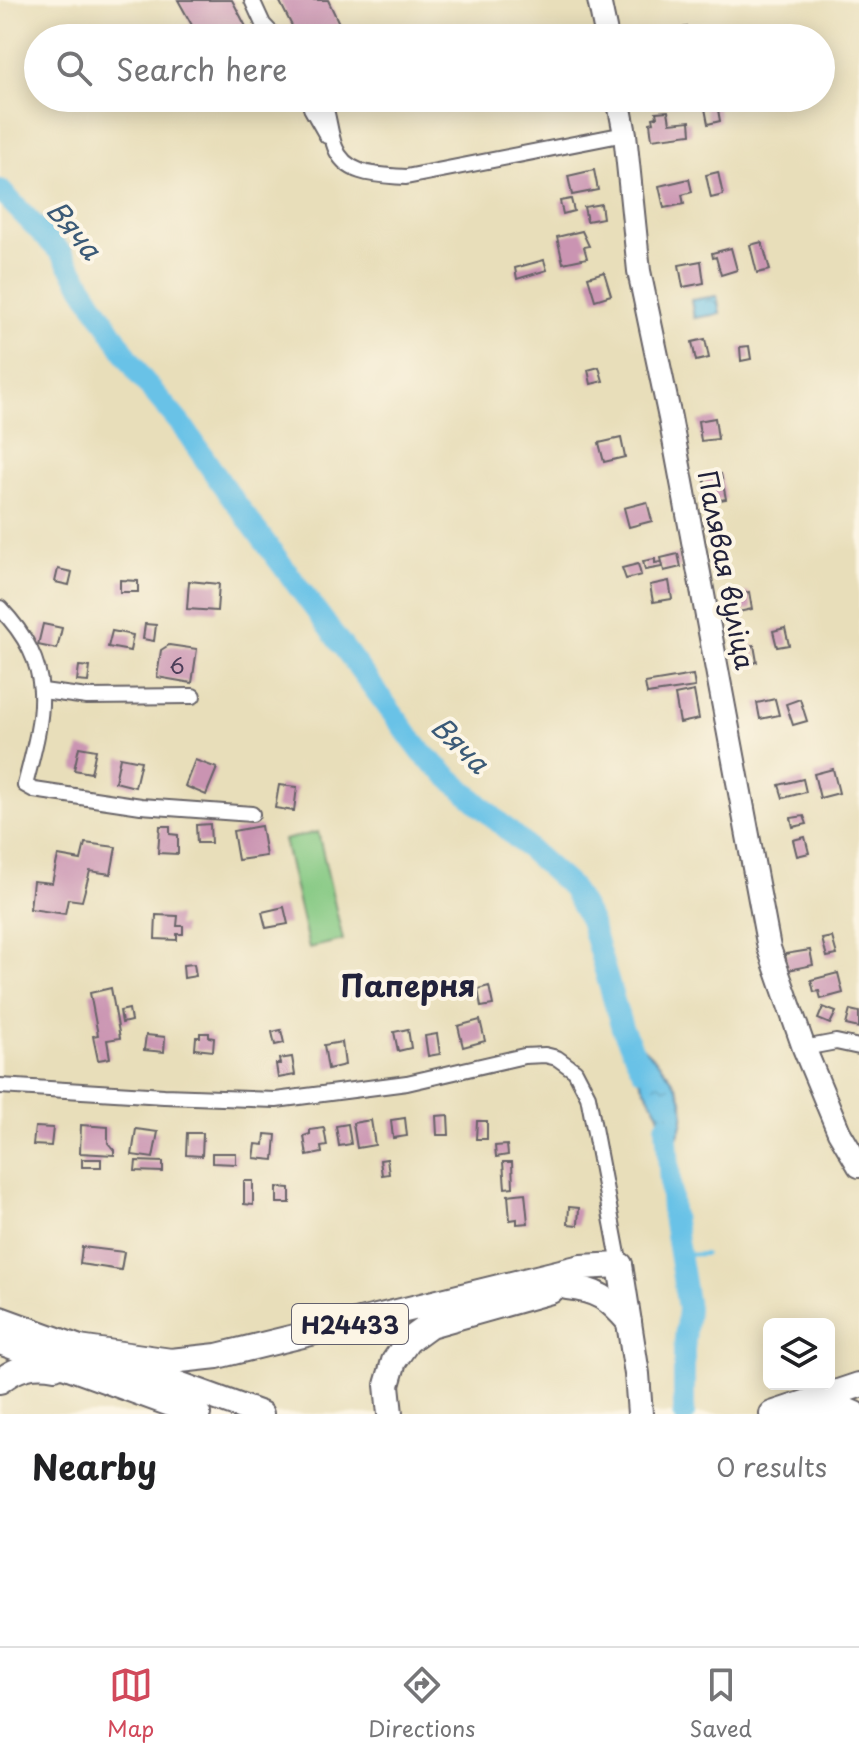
<!DOCTYPE html>
<meta charset="utf-8">
<style>
:root{--surface:#fff;--page:#f2f2f2;--text:#202124;--muted:#757577;--line:#e0e0e0;--accent:#d1495b}
body{margin:0;font-family:"Playpen Sans",sans-serif;background:var(--page);color:var(--text)}
.controls{position:absolute;right:24px;bottom:24px;display:grid;overflow:hidden;border-radius:12px;box-shadow:0 4px 20px #0003}
.controls button{width:72px;height:72px;display:grid;place-items:center;padding:0;border:0;border-bottom:2px solid var(--line);background:var(--surface);color:var(--text);font:40px sans-serif}
.list{margin:0;padding:0;list-style:none}
h2{display:flex;justify-content:space-between;align-items:center;height:104px;margin:0;padding:0 32px;font-size:34px}
h2 small{font-size:26px;font-weight:400;color:var(--muted)}
.icon{flex:none;width:44px;height:44px;fill:none;stroke:currentColor;stroke-width:2;stroke-linecap:round;stroke-linejoin:round}
.map{position:relative;flex:none;width:859px;height:1414px;overflow:hidden}
.search{position:absolute;background:var(--surface);box-shadow:0 4px 20px #0003;left:24px;right:24px;top:24px;height:88px;display:flex;align-items:center;gap:20px;box-sizing:border-box;padding:0 28px;border-radius:44px;color:var(--muted);font-size:30px}
.sheet{height:232px;background:var(--surface)}
nav{display:flex;justify-content:space-around;align-items:center;box-sizing:border-box;height:112px;border-top:2px solid var(--line);background:var(--surface);font-size:22px;color:var(--muted)}
nav a{display:grid;justify-items:center;gap:4px}
nav .on{color:var(--accent)}
.map>svg:first-child{display:block}
.park{fill:#85c983;stroke:#54765f;stroke-width:2}
.water{fill:url(#water-ripples);stroke:#467291;stroke-width:2}
.lines{fill:none;stroke-linecap:round;stroke-linejoin:round}
.stream{stroke:#69c2e7;stroke-width:4}
.river{stroke:#69c2e7;stroke-width:22}
.building{fill:#ca94b2}
.minor-casing{stroke:#676467;stroke-width:18}
.secondary-casing{stroke:#676467;stroke-width:26}
.trunk-casing{stroke:#676467;stroke-width:28}
.minor{stroke:#fff;stroke-width:14}
.secondary{stroke:#fff;stroke-width:22}
.trunk{stroke:#fff;stroke-width:24}
.labels{text-anchor:middle;dominant-baseline:central;stroke-width:8;stroke-linejoin:round;paint-order:stroke}
.number-label{font-size:22px;fill:#4c3e59}
.shield{fill:#fcf5e5;stroke:#63616e;stroke-width:2}
.shield-label{font-size:24px;font-weight:bold;fill:#22223b}
.street-label{font-size:26px;fill:#22223b;stroke:#fcf5e5}
.water-label{font-size:28px;font-style:italic;fill:#3b5a77;stroke:#fcf5e5}
.quarter-label{font-size:30px;font-weight:bold;fill:#22223b;stroke:#fcf5e5}
</style>
<div class="map">
<svg width="859" height="1414" viewBox="0 0 859 1414">
<defs>
<pattern id="water-ripples" width="26" height="14" patternUnits="userSpaceOnUse" patternTransform="scale(2)"><rect width="26" height="14" fill="#69c2e7"/><path d="M2 4q2-2 4 0t4 0M15 11q2-2 4 0t4 0" fill="none" stroke="#5ba6c7"/></pattern>
</defs>
<rect width="100%" height="100%" fill="#fcf5e5"/>
<filter id="ink" filterUnits="userSpaceOnUse"><feTurbulence type="fractalNoise" baseFrequency=".0125" numOctaves="2"/><feDisplacementMap in="SourceGraphic" scale="16" xChannelSelector="R" yChannelSelector="G"/><feConvolveMatrix kernelMatrix="1 2 1 2 8 2 1 2 1" color-interpolation-filters="sRGB"/></filter>
<filter id="wash" filterUnits="userSpaceOnUse"><feTurbulence type="fractalNoise" baseFrequency=".006" numOctaves="4" result="noise"/><feDisplacementMap in="SourceGraphic" scale="32" xChannelSelector="R" yChannelSelector="G"/><feGaussianBlur stdDeviation="1.8" result="paint"/><feColorMatrix in="noise" values="0 0 0 0 0 0 0 0 0 0 0 0 0 0 0 0 0 1.4 0 .05"/><feComposite in="paint" operator="in"/></filter>
<g filter="url(#wash)">
<rect width="100%" height="100%" fill="#e8deba"/>
<path class="park" d="M318,832L343,940L309,948L284,840Z"/>
<g class="water">
<path d="M717,296L720,314L694,318L691,300Z"/>
<path d="M622,1028C658,1063 711,1099 667,1153L659,1114L634,1069Z"/>
</g>
<g class="lines">
<path class="stream" d="M680,1255L705,1254"/>
<g class="river">
<path d="M0,190L62,254L140,376L184,428L221,483L422,753L571,887L590,920L622,1028L642,1069"/>
<path d="M666,1126L672,1210L688,1308L684,1350V1414"/>
</g>
</g>
<g id="blocks">
<g class="building">
<path d="M178,0H232L252,38H199Z"/>
<path d="M279,0H328L346,38H298Z"/>
<path d="M687,27L689,34L675,37L673,30Z"/>
<path d="M747,27L749,38H699V37Z"/>
<path d="M703,98H716L720,121L708,124Z"/>
<path d="M668,111L670,123L690,121L691,134L652,139L650,123L654,122L653,118L657,117L656,112Z"/>
<path d="M594,170L598,190L572,195L568,176Z"/>
<path d="M718,172L723,195L711,198L706,175Z"/>
<path d="M689,179L692,192L682,195L684,204L664,208L659,186Z"/>
<path d="M571,199L574,211L563,214L560,201Z"/>
<path d="M601,204L603,218L587,221L584,207Z"/>
<path d="M582,231L589,246L584,247L587,258L563,263L557,237Z"/>
<path d="M762,242L770,270L757,273L750,245Z"/>
<path d="M731,248L737,270L721,275L716,257L713,258L712,253Z"/>
<path d="M544,260L547,270L517,279L515,268Z"/>
<path d="M701,261L704,283L683,287L679,265Z"/>
<path d="M604,272L611,295L595,300L588,277Z"/>
<path d="M705,339L709,358L696,361L692,342Z"/>
<path d="M749,346L751,359L741,361L740,347Z"/>
<path d="M599,367L603,381L591,384L588,370Z"/>
<path d="M715,418L718,439L701,441L698,421Z"/>
<path d="M621,438L625,457L604,462L599,443Z"/>
<path d="M721,474L726,499L709,502L704,477Z"/>
<path d="M647,502L652,521L629,527L624,508Z"/>
<path d="M678,554L681,567L664,571L661,558Z"/>
<path d="M655,559V563L661,562L662,567L645,570L643,561Z"/>
<path d="M638,564L641,575L626,579L622,568Z"/>
<path d="M58,569L72,572L69,585L55,582Z"/>
<path d="M120,580L138,581V592H120Z"/>
<path d="M189,581L219,584L217,611L187,609Z"/>
<path d="M669,581L672,599L653,602L650,585Z"/>
<path d="M749,592L752,609L734,613L730,596Z"/>
<path d="M43,624L62,628L57,649L38,645Z"/>
<path d="M145,624L156,625L154,641L143,639Z"/>
<path d="M785,628L789,645L777,647L773,631Z"/>
<path d="M112,631L133,635L130,651L108,647Z"/>
<path d="M169,645L197,649L192,683L157,677L161,650Z"/>
<path d="M754,645L757,662L739,666L735,648Z"/>
<path d="M79,666L90,667L88,682L77,681Z"/>
<path d="M693,675L695,687L647,694L645,683Z"/>
<path d="M694,691L699,719L680,723L675,695Z"/>
<path d="M775,699L779,715L760,719L757,703Z"/>
<path d="M800,699L807,721L793,725L786,704Z"/>
<path d="M79,747L96,750L91,773L74,770Z"/>
<path d="M120,757L141,761L135,787L115,782Z"/>
<path d="M195,760L217,768L206,795L185,786Z"/>
<path d="M833,769L839,793L820,798L814,774Z"/>
<path d="M803,779L806,792L783,798L779,785Z"/>
<path d="M279,785L297,787L294,811L275,808Z"/>
<path d="M804,816L807,824L793,827L791,818Z"/>
<path d="M210,824L211,843H197L196,825Z"/>
<path d="M160,826H170V834L178,835V854L158,853Z"/>
<path d="M261,826L266,856L238,860L233,831Z"/>
<path d="M805,837L809,853L797,856L793,840Z"/>
<path d="M85,843L116,847L111,874L90,871L82,901L68,899L65,914L30,909L33,881L52,883L58,856L81,860Z"/>
<path d="M284,907L288,924L266,928L262,912Z"/>
<path d="M156,915L178,916L177,926H183V934H177V940L155,939Z"/>
<path d="M832,937L837,955L827,957L822,939Z"/>
<path d="M810,950L813,965L788,970L785,954Z"/>
<path d="M194,964L196,976L184,978L183,965Z"/>
<path d="M838,973L843,993L821,999L819,991L814,992L811,980Z"/>
<path d="M489,986L493,1005L481,1007L478,989Z"/>
<path d="M111,988L120,1038L107,1040L110,1058L98,1060L93,1036L98,1035L90,993Z"/>
<path d="M823,1007L836,1012L830,1024L818,1019Z"/>
<path d="M129,1009L131,1021L122,1023L120,1011Z"/>
<path d="M850,1010L859,1012V1028L846,1025Z"/>
<path d="M480,1020L485,1041L463,1047L458,1026Z"/>
<path d="M408,1029L411,1048L398,1051L394,1032Z"/>
<path d="M281,1030L284,1043L275,1045L272,1032Z"/>
<path d="M200,1033H209V1037L214,1038L213,1051L195,1049L196,1037H200Z"/>
<path d="M437,1034L440,1054L428,1056L425,1036Z"/>
<path d="M146,1035L165,1037L164,1052L144,1050Z"/>
<path d="M342,1042L345,1065L328,1069L324,1045Z"/>
<path d="M292,1057L295,1075L278,1078L276,1064H280L279,1059Z"/>
<path d="M448,1115L449,1135H437L436,1116Z"/>
<path d="M405,1118L407,1136L393,1138L391,1120Z"/>
<path d="M371,1120L375,1145L357,1148L353,1123Z"/>
<path d="M477,1121H487V1139H476Z"/>
<path d="M348,1124L351,1144L339,1146L336,1126Z"/>
<path d="M81,1125L108,1127V1143L114,1150V1155L80,1153Z"/>
<path d="M35,1127L53,1128L51,1146L33,1145Z"/>
<path d="M324,1128L327,1146L321,1147L322,1153L307,1156L304,1136L310,1134V1130Z"/>
<path d="M136,1129L158,1132L153,1158L132,1155Z"/>
<path d="M187,1133H203L202,1156L186,1155Z"/>
<path d="M265,1134L276,1135L274,1160L254,1158L256,1144L264,1145Z"/>
<path d="M507,1145L508,1155L496,1157L495,1146Z"/>
<path d="M212,1153H236V1164L212,1163Z"/>
<rect x="82" y="1159" width="19" height="8"/>
<path d="M387,1159L389,1174L382,1175L380,1160Z"/>
<path d="M136,1161L163,1162V1172L135,1171Z"/>
<path d="M503,1162H512L513,1187L505,1188Z"/>
<path d="M244,1181H253V1205L244,1204Z"/>
<path d="M277,1187L290,1188V1203H277Z"/>
<path d="M525,1193L528,1223L517,1224V1219L510,1220L508,1195Z"/>
<path d="M569,1207L579,1208L578,1225L568,1224Z"/>
<path d="M82,1247L124,1252L121,1270L80,1264Z"/>
</g>
</g>
</g>
<g filter="url(#ink)">
<use href="#blocks" fill-opacity="0" stroke="#676467" stroke-width="2"/>
<g class="lines">
<g class="minor-casing">
<g id="minor">
<path d="M252,0L263,24L276,38"/>
<path d="M322,98C329,113 329,131 335,147C346,177 380,175 406,177L625,134"/>
<path d="M311,108L327,136"/>
<path d="M0,608C57,668 44,712 25,785L34,790L141,806L252,814"/>
<path d="M43,691L87,697L193,696"/>
<path d="M804,1048L836,1042L859,1047"/>
<path d="M0,1086L164,1096L276,1100L407,1083L524,1056L545,1055L557,1058L575,1071L588,1096L620,1265"/>
</g>
</g>
<g class="secondary-casing">
<g id="secondary">
<path d="M599,0L607,38"/>
<path d="M618,98L625,134L639,271L670,418L769,948L804,1048L839,1132L859,1166"/>
</g>
</g>
<g class="trunk-casing">
<g id="trunk">
<path d="M620,1265L637,1374L640,1414"/>
<path d="M567,1287C598,1290 609,1299 629,1322"/>
<path d="M0,1319L261,1414"/>
<path d="M0,1342L198,1414"/>
<path d="M79,1348L171,1361L217,1356L581,1267L620,1265"/>
<path d="M0,1381C17,1367 34,1363 55,1367"/>
<path d="M810,1404H832L855,1414"/>
<path d="M390,1414L387,1385L394,1361L408,1341L430,1325L551,1291"/>
<path d="M772,1414L859,1385"/>
</g>
</g>
<use href="#minor" class="minor"/>
<use href="#secondary" class="secondary"/>
<use href="#trunk" class="trunk"/>
</g>
</g>
<g class="labels">
<g class="number-label">
<text x="177" y="664">6</text>
</g>
<rect class="shield" x="292" y="1304" width="116" height="40" rx="6"/>
<g class="shield-label">
<text x="350" y="1324">Н24433</text>
</g>
<g class="street-label">
<text transform="translate(727 570) rotate(79)">Палявая вуліца</text>
</g>
<g class="water-label">
<text transform="translate(75 229) rotate(50)">Вяча</text>
<text transform="translate(461 744) rotate(44)">Вяча</text>
</g>
<g class="quarter-label">
<text x="408" y="984">Паперня</text>
</g>
</g>
</svg>
<div class="controls">
<button><svg class="icon" aria-label="layers" viewBox="0 0 24 24"><path d="M12 4l9 5-9 5-9-5zM3 14l9 5 9-5"/></svg></button>
</div>
<div class="search"><svg class="icon" aria-label="search" viewBox="0 0 24 24"><circle cx="10" cy="10" r="6"/><path d="M15 15l6 6"/></svg>Search here</div>
</div>
<section class="sheet">
<h2>Nearby<small>0 results</small></h2>
<ul class="list">
</ul>
</section>
<nav>
<a class="on"><svg class="icon" aria-label="map" viewBox="0 0 24 24"><path d="M3 6l6-2 6 2 6-2v14l-6 2-6-2-6 2zM9 4v14M15 6v14"/></svg>Map</a>
<a><svg class="icon" aria-label="directions" viewBox="0 0 24 24"><path d="M12 3l9 9-9 9-9-9zM9 14v-3h6M13 9l2 2-2 2"/></svg>Directions</a>
<a><svg class="icon" aria-label="saved" viewBox="0 0 24 24"><path d="M7 4h10v16l-5-4-5 4z"/></svg>Saved</a>
</nav>
